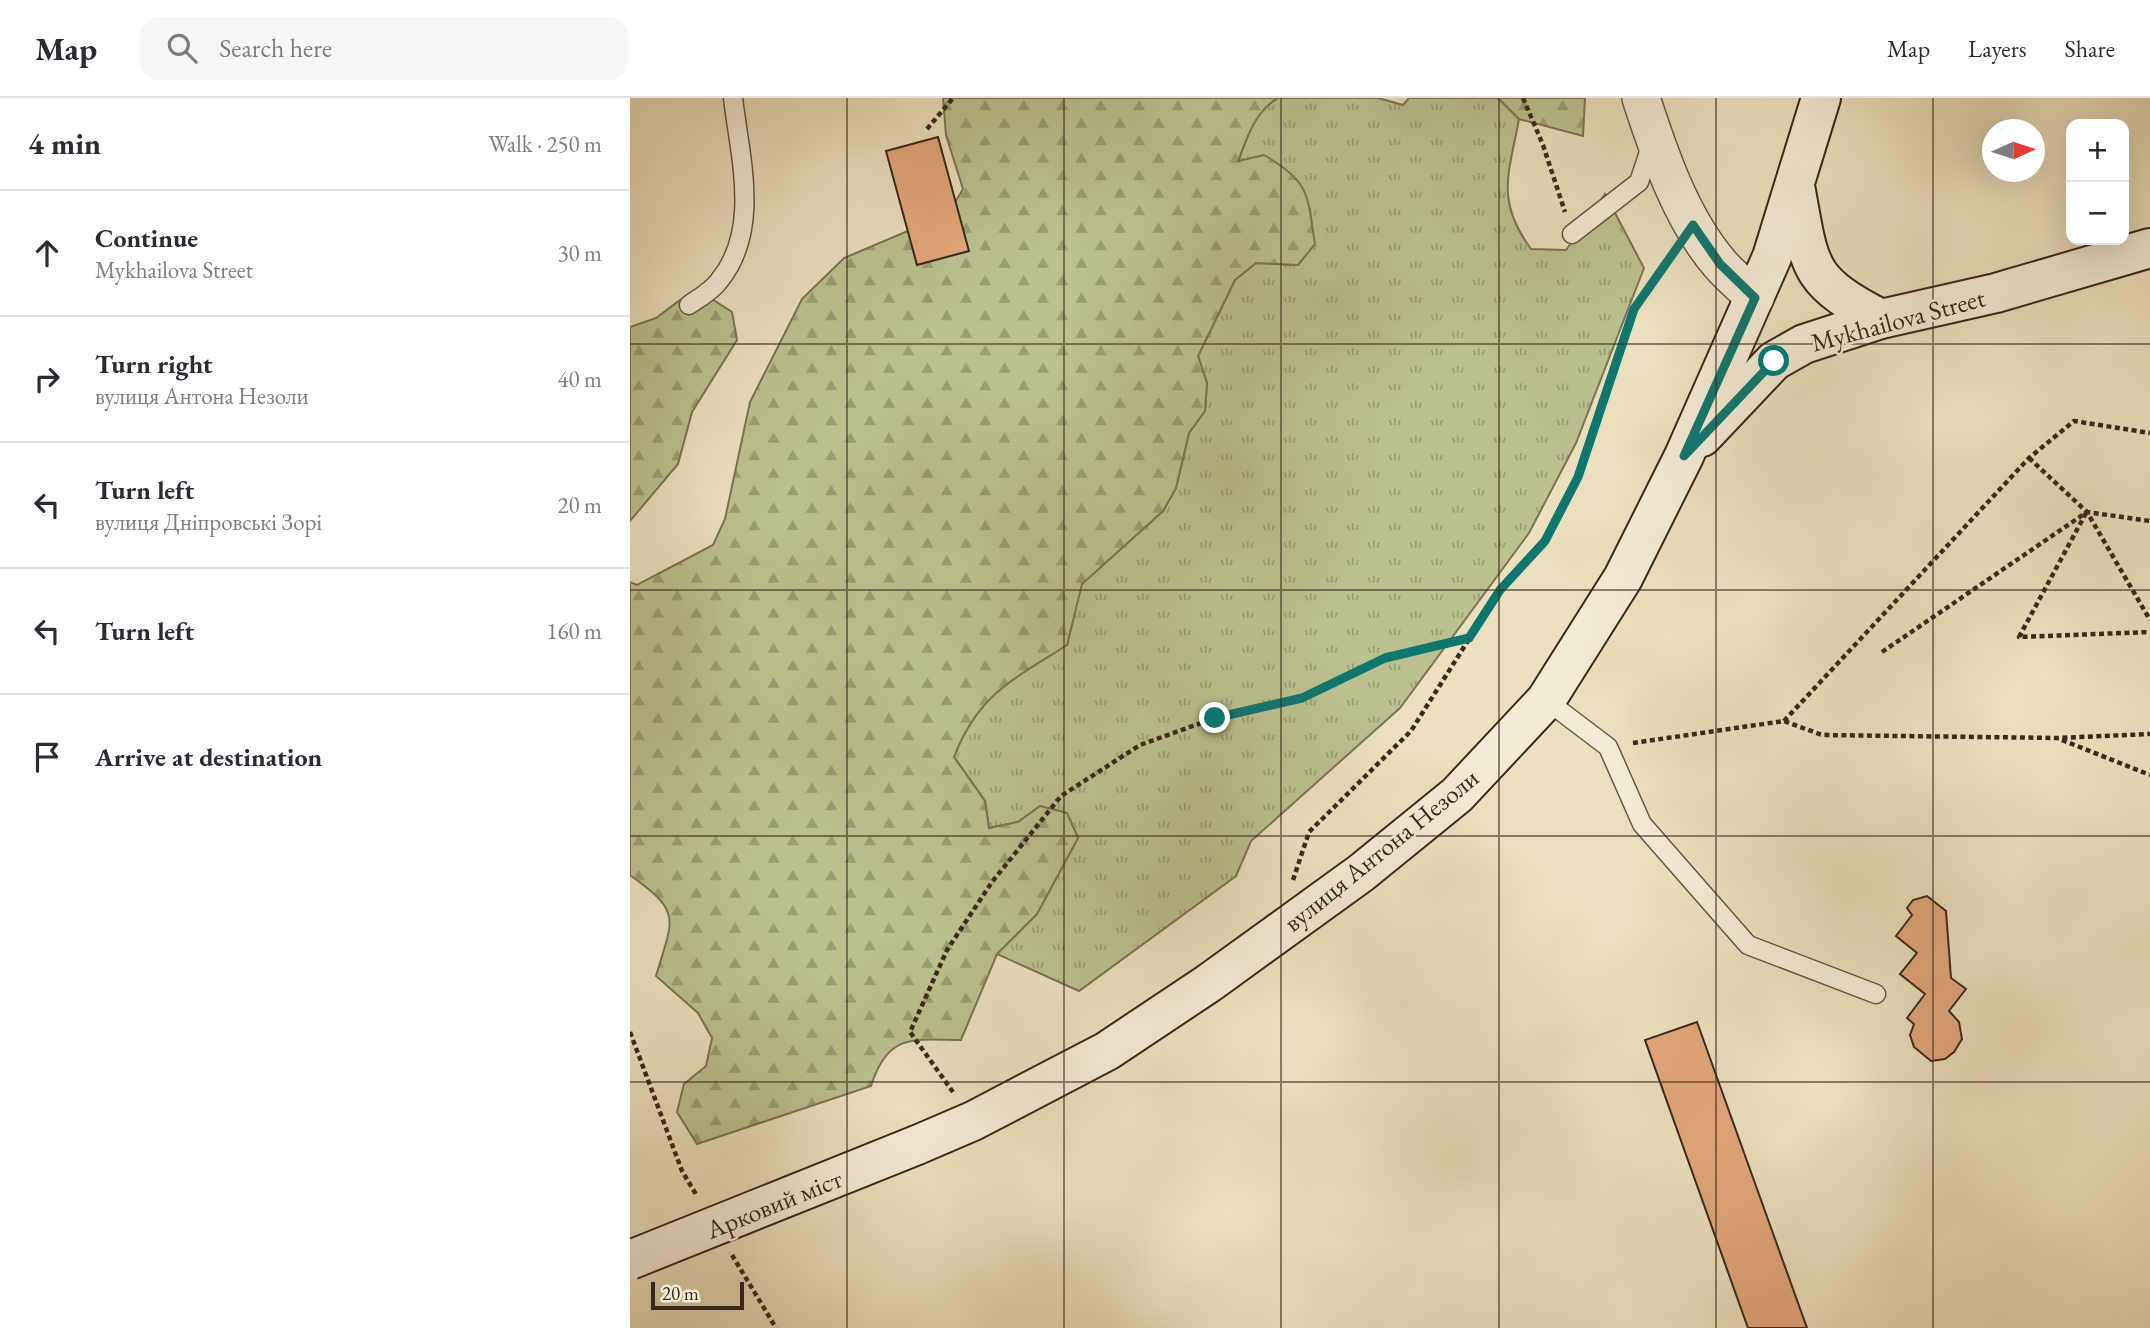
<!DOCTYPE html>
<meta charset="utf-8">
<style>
:root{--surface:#fff;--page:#f7f7f7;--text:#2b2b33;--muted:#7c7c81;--line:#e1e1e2}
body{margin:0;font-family:"EB Garamond",serif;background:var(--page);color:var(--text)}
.controls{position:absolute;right:21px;top:21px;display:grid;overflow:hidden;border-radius:14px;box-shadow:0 7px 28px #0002}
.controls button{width:63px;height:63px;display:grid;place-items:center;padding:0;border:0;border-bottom:2px solid var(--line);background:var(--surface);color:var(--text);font:35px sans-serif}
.compass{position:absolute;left:1352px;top:21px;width:63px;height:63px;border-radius:50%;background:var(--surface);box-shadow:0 7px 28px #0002;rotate:87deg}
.scale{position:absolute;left:21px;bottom:18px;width:93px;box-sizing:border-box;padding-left:7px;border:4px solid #39271b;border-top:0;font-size:19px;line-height:24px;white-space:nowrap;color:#39271b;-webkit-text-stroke:5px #f3ecd5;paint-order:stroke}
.stop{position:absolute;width:21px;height:21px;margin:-16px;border:5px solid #0f766e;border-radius:50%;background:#fff}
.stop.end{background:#0f766e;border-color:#fff;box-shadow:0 2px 7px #0008}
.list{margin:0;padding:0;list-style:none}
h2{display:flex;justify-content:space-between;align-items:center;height:91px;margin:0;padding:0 28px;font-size:30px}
h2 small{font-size:23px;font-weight:400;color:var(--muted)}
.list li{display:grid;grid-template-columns:46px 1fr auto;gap:21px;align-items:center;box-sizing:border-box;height:126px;padding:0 28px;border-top:2px solid var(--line)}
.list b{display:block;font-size:26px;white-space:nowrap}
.list p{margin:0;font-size:23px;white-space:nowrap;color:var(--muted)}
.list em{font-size:23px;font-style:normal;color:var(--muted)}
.icon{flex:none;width:38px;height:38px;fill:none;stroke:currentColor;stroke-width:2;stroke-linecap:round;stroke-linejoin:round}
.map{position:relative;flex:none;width:1520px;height:1230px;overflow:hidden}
header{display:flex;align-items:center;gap:42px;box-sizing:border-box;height:98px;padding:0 35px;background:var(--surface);border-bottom:2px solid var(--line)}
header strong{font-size:33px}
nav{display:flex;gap:38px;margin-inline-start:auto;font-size:24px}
.search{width:490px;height:63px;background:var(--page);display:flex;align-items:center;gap:18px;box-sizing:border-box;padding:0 24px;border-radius:21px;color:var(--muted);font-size:26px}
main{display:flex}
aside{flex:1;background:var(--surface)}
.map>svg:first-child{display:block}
.grass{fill:url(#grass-tufts);stroke:#7a7455;stroke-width:2}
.forest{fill:url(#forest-firs);stroke:#7a7455;stroke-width:2}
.building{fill:#e3a87c;stroke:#39271b;stroke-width:2}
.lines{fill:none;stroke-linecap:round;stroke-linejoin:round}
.lane-casing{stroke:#665644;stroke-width:21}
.street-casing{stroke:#665644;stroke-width:40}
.secondary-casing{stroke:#39271b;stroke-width:42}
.path{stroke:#39271b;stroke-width:4.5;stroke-dasharray:5 3.5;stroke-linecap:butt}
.lane{stroke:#f3ecd5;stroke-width:18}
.street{stroke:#f3ecd5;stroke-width:37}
.secondary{stroke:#f3ecd5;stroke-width:38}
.secondary-bridge-casing{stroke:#39271b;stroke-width:42;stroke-linecap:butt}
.secondary-bridge{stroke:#f3ecd5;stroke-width:38}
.route{stroke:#0f766e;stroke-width:9}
.grid{fill:none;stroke:#39271b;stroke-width:2;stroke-opacity:0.55}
.labels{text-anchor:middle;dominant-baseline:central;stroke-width:5;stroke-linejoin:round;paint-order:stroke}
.street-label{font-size:26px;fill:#39271b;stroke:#f3ecd5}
</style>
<header>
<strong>Map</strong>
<div class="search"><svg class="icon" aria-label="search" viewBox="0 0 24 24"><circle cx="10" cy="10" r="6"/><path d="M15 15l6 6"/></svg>Search here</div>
<nav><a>Map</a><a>Layers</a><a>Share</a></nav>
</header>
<main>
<aside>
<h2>4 min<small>Walk · 250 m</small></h2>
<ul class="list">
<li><svg class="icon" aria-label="ahead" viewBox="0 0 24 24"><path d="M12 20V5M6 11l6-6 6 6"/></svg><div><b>Continue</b><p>Mykhailova Street</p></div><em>30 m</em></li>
<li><svg class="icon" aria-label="right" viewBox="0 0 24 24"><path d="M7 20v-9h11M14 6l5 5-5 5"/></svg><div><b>Turn right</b><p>вулиця Антона Незоли</p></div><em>40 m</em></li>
<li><svg class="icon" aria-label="left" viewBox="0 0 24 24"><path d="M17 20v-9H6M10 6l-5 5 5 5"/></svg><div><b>Turn left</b><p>вулиця Дніпровські Зорі</p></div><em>20 m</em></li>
<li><svg class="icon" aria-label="left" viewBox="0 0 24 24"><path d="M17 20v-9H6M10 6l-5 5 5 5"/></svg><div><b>Turn left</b></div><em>160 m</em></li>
<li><svg class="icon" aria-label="arrive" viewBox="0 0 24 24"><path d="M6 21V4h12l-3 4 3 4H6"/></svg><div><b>Arrive at destination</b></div></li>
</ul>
</aside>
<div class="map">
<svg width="1520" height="1230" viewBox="0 0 1520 1230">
<defs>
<pattern id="grass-tufts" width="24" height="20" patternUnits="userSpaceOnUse" patternTransform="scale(1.75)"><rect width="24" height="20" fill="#bbc28f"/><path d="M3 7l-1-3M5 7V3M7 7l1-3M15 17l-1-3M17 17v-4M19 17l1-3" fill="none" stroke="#999e74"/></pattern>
<pattern id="forest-firs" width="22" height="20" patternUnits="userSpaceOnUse" patternTransform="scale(1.75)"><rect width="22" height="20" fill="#bbc28f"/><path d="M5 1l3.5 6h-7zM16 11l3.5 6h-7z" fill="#999e74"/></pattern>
</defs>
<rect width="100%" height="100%" fill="#ece1be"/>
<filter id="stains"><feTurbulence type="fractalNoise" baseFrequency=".00286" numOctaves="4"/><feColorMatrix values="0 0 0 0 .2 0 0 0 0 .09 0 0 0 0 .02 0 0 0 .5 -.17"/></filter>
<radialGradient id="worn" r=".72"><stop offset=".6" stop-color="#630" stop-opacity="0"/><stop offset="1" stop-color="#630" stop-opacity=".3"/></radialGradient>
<path class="grass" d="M648,0H748L773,7L779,0H868L889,21C879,76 865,102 901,151L936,152L975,96L1014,170L946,345L899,435L770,610L621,743L606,778L449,893L367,856L407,816L448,740L437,715L410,708L388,724L359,730L355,703L324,659C348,596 383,581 437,547L451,486L533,413L546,390L559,335L575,313L577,285L568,258L605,182L626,165L668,167L608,64C617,40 624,13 648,0Z"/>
<g class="forest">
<path d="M313,0H648C625,13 617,40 608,63L634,57C681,84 677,97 685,146L668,167L626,165L605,182L568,258L577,285L575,313L559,335L546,390L533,413L452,486L437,547C384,581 348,596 324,659L355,703L359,730L388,724L410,708L437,715L448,740L407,816L367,856L331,942C283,942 258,934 241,988L67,1046L47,1014L54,986L76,968L82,940L68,915L26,878C43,820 53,815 0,777V484L7,487L83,447L95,421L120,304L172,201L214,160L318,116L333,91L316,37Z"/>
<path d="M868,0H955L953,38L889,21Z"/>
<path d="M79,199L102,214L107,242L62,314L48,366L0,423V229L26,220L50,202Z"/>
</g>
<g class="building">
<path d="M308,39L339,153L287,167L256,53Z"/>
<path d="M1297,798L1316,813L1321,880L1336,891L1319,913L1329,924L1332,941L1324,954L1315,961L1301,963L1284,949L1280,937L1284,926L1277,920L1295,896L1270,876L1287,855L1266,838L1282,817L1277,810L1283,802Z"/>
<path d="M1067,924L1177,1230H1118L1015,942Z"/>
</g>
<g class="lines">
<g class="lane-casing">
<g id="lane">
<path d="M942,136L1009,84L1022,45"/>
<path d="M59,207C69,200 82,193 89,183C131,132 110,60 103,0"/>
<path d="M916,602L978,649L1012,726L1118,847L1246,896"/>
</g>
</g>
<g class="street-casing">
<path id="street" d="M1011,0C1029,55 1051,121 1090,166C1100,178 1114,189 1125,200"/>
</g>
<g class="secondary-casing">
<g id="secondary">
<path d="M1166,93C1180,171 1178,183 1251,221"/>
<path d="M1072,339L1144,263L1174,246L1251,221L1366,195L1520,150"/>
<path d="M287,1047L343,1023L477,953L579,885L731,775L827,697L916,602L993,480L1054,358L1142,159L1191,0"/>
</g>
</g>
<g class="path">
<path d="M893,0L913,47L935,114"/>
<path d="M297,31L323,0"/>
<path d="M1399,360L1457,414L1520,522"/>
<path d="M1456,415L1389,539L1520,534"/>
<path d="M1252,554L1457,414L1520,423"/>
<path d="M1154,623L1399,360L1444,323L1520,335"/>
<path d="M1432,642L1520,677"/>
<path d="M1003,645L1154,623L1192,637L1428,640L1520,636"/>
<path d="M663,782L679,734L781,633L870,492L915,443L948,379L1005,211L1043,156"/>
<path d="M0,934L52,1073L67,1098"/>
<path d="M323,994L280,934L317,852L362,784L431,698L510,647L585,620L672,600L755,560L838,540"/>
<path d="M102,1157L146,1230"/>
</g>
<use href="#lane" class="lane"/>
<use href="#street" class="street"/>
<use href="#secondary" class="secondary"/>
<g class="secondary-bridge-casing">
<path id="secondary-bridge" d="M0,1162L287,1047"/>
</g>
<use href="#secondary-bridge" class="secondary-bridge"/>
</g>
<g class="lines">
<path class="route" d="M585,620L672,600L755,560L839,540L870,492L915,443L948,379L1004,211L1063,127L1090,166L1125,200L1054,358L1144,263"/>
</g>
<path class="grid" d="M217,0V1230M434,0V1230M651,0V1230M869,0V1230M1086,0V1230M1303,0V1230M0,246H1520M0,492H1520M0,738H1520M0,984H1520"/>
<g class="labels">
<g class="street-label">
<text transform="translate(1268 222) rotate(-15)">Mykhailova Street</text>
<text transform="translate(751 752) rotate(-39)">вулиця Антона Незоли</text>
<text transform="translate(144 1106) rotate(-22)">Арковий міст</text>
</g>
</g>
<rect width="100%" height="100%" filter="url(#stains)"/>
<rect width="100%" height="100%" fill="url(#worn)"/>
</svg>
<div class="controls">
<button>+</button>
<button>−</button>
</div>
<svg class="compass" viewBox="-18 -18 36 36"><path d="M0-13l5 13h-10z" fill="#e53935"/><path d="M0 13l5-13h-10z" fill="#7c7c81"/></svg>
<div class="scale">20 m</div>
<div class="stop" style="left:1144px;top:263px"></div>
<div class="stop end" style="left:585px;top:620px"></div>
</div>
</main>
